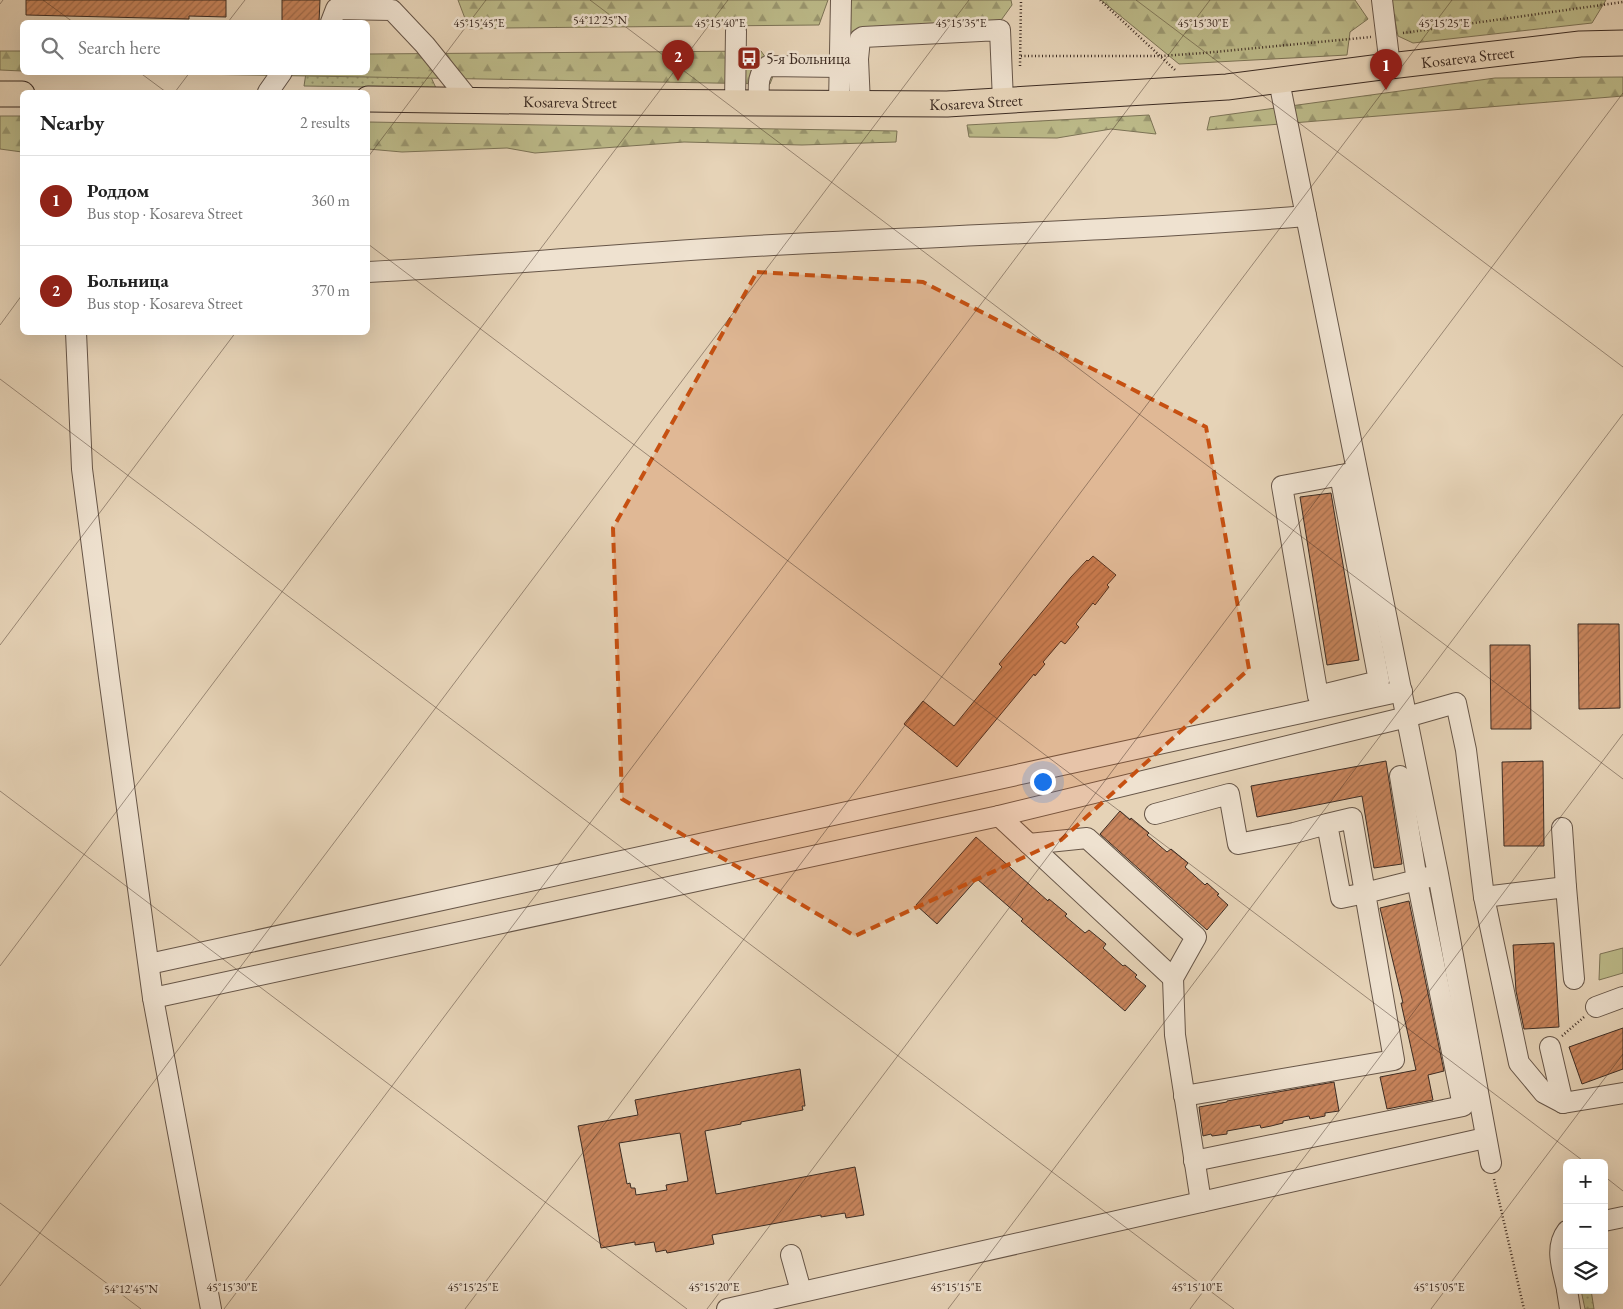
<!DOCTYPE html>
<meta charset="utf-8">
<style>
:root{--surface:#fff;--page:#f2f2f2;--text:#222;--muted:#767676;--line:#e0e0e0;--accent:#8f2418}
body{margin:0;font-family:"EB Garamond",serif;background:var(--page);color:var(--text)}
.controls{position:absolute;right:15px;bottom:15px;display:grid;overflow:hidden;border-radius:8px;box-shadow:0 5px 20px #0002}
.controls button{width:45px;height:45px;display:grid;place-items:center;padding:0;border:0;border-bottom:1px solid var(--line);background:var(--surface);color:var(--text);font:25px sans-serif}
.you{position:absolute;left:1042px;top:781px;width:18px;height:18px;margin:-12px;border:4px solid #fff;border-radius:50%;background:#1a73e8;box-shadow:0 0 0 8px #1a73e833}
.badge{display:grid;place-items:center;width:32px;height:32px;border-radius:50%;background:var(--accent);color:#fff;font-size:16px;font-weight:700}
.pin{position:absolute;translate:-50% -41px;filter:drop-shadow(0 1px 2px #0008)}
.pin::after{content:'';position:absolute;top:26px;width:18px;height:15px;background:inherit;clip-path:polygon(0 0,100% 0,50% 100%)}
.list{margin:0;padding:0;list-style:none}
h2{display:flex;justify-content:space-between;align-items:center;height:65px;margin:0;padding:0 20px;font-size:21px}
h2 small{font-size:16px;font-weight:400;color:var(--muted)}
.list li{display:grid;grid-template-columns:32px 1fr auto;gap:15px;align-items:center;box-sizing:border-box;height:90px;padding:0 20px;border-top:1px solid var(--line)}
.list b{display:block;font-size:19px;white-space:nowrap}
.list p{margin:0;font-size:16px;white-space:nowrap;color:var(--muted)}
.list em{font-size:16px;font-style:normal;color:var(--muted)}
.icon{flex:none;width:28px;height:28px;fill:none;stroke:currentColor;stroke-width:2;stroke-linecap:round;stroke-linejoin:round}
.map{position:relative;flex:none;width:1623px;height:1309px;overflow:hidden}
.search{position:absolute;background:var(--surface);box-shadow:0 5px 20px #0002;left:20px;top:20px;width:350px;height:55px;display:flex;align-items:center;gap:12px;box-sizing:border-box;padding:0 18px;border-radius:8px;color:var(--muted);font-size:19px}
.panel{position:absolute;background:var(--surface);box-shadow:0 5px 20px #0002;left:20px;top:90px;width:350px;height:245px;border-radius:8px}
.map>svg:first-child{display:block}
.grass{fill:url(#grass-dots);stroke:#7c7356}
.forest{fill:url(#forest-firs);stroke:#7c7356}
.park{fill:#bcba89;stroke:#7c7356}
.building{fill:url(#building-hatch);stroke:#3d2c23;fill-rule:evenodd}
.lines{fill:none;stroke-linecap:round;stroke-linejoin:round}
.minor-casing{stroke:#675648;stroke-width:22}
.major-casing{stroke:#3d2c23;stroke-width:27}
.path{stroke:#3d2c23;stroke-width:2.5;stroke-dasharray:1 2.5;stroke-linecap:butt}
.minor{stroke:#efe2d0;stroke-width:20}
.major{stroke:#e6d3b7;stroke-width:25}
.marked{fill:#c65011;fill-opacity:0.2;stroke:#c65011;stroke-width:4;stroke-dasharray:10 6;stroke-linejoin:round}
.ticks{fill:none;stroke:#3d2c23;stroke-width:1;stroke-opacity:0.45}
.labels{text-anchor:middle;dominant-baseline:central;stroke-width:5;stroke-linejoin:round;paint-order:stroke}
.street-label{font-size:16px;fill:#3d2c23;stroke:#efe2d0}
.poi-label{font-size:16px;fill:#3d2c23;stroke:#efe2d0;text-anchor:start}
.ticks-label{font-size:12px;text-anchor:middle;fill:#3d2c23;stroke:#efe2d0;stroke-width:5;stroke-linejoin:round;paint-order:stroke}
</style>
<div class="map">
<svg width="1623" height="1309" viewBox="0 0 1623 1309">
<defs>
<pattern id="grass-dots" width="8" height="8" patternUnits="userSpaceOnUse" patternTransform="scale(1.25)"><rect width="8" height="8" fill="#bcba89"/><path d="M2 2h.1M6 6h.1" fill="none" stroke="#9a9770" stroke-width="1.8" stroke-linecap="round"/></pattern>
<pattern id="forest-firs" width="22" height="20" patternUnits="userSpaceOnUse" patternTransform="scale(1.25)"><rect width="22" height="20" fill="#bcba89"/><path d="M5 1l3.5 6h-7zM16 11l3.5 6h-7z" fill="#9a9770"/></pattern>
<pattern id="building-hatch" width="6" height="6" patternUnits="userSpaceOnUse" patternTransform="scale(1.25)"><rect width="6" height="6" fill="#c8855d"/><path d="M-1 1l2-2M0 6l6-6M5 7l2-2" fill="none" stroke="#a46d4c"/></pattern>
</defs>
<rect width="100%" height="100%" fill="#e6d3b7"/>
<filter id="stains"><feTurbulence type="fractalNoise" baseFrequency=".004" numOctaves="4"/><feColorMatrix values="0 0 0 0 .2 0 0 0 0 .09 0 0 0 0 .02 0 0 0 .5 -.17"/></filter>
<radialGradient id="worn" r=".72"><stop offset=".6" stop-color="#630" stop-opacity="0"/><stop offset="1" stop-color="#630" stop-opacity=".3"/></radialGradient>
<g class="grass">
<path d="M368,72L430,75L436,88L304,86L306,73Z"/>
<path d="M1581,1290H1591L1594,1309H1585Z"/>
</g>
<g class="forest">
<path d="M458,0H828L819,25L503,28L469,29Z"/>
<path d="M845,0H1011L1012,5L989,37L849,44Z"/>
<path d="M1101,0H1355L1368,19L1350,32L1347,55L1179,64Z"/>
<path d="M1391,0H1606L1592,23L1413,43L1398,36Z"/>
<path d="M0,51H22V71L0,70Z"/>
<path d="M761,51L775,71L770,84L135,73L368,72V54Z"/>
<path d="M1623,77V96L1207,130L1210,117L1495,78Z"/>
<path d="M1149,115L1156,134L1111,129L1057,138L969,137L967,125Z"/>
<path d="M0,116H22V152L0,149Z"/>
<path d="M368,122L897,131L896,142L802,145L684,142L535,153L507,148L402,152L368,149Z"/>
</g>
<path class="park" d="M1623,948V973L1599,980L1600,954Z"/>
<g class="building">
<path d="M26,0H226V17L189,16V19L26,15Z"/>
<path d="M282,0H320L319,22H282Z"/>
<path d="M1331,493L1359,660L1327,665L1300,497Z"/>
<path d="M1093,556L1116,575L1107,585L1109,587L1095,605L1093,603L1076,624L1079,627L1065,644L1061,641L1043,662L1045,664L1035,676L1034,674L957,767L904,724L923,701L954,726L1002,667L999,664L1004,658L1071,577L1087,560L1088,561Z"/>
<path d="M1578,624H1619L1620,708L1579,709Z"/>
<path d="M1490,645H1530L1531,729H1491Z"/>
<path d="M1386,761L1402,864L1374,868L1362,796L1257,817L1251,786Z"/>
<path d="M1543,761L1544,846H1504L1502,762Z"/>
<path d="M1120,811L1130,820L1131,818L1149,833L1147,835L1167,852L1171,849L1188,863L1185,867L1205,885L1207,883L1219,894L1217,895L1228,905L1207,930L1100,834Z"/>
<path d="M976,837L1048,901L1049,899L1067,914L1065,916L1085,933L1089,930L1106,944L1103,948L1123,966L1125,965L1137,975L1135,977L1146,986L1125,1011L1021,921L1023,919L977,879L937,924L916,905Z"/>
<path d="M1409,901L1444,1071L1428,1075L1433,1100L1387,1109L1380,1077L1416,1070L1401,1003H1403L1380,908Z"/>
<path d="M1554,943L1559,1027L1524,1029L1516,991L1513,945Z"/>
<path d="M1623,1028V1069L1582,1084L1569,1047Z"/>
<path d="M800,1069L805,1106H802L803,1110L741,1122V1124L705,1131L716,1194L855,1167L864,1215L846,1218L845,1213L821,1217V1215L712,1235L714,1244L667,1253L666,1250L656,1252L654,1242L635,1245V1242L601,1248L578,1126L638,1115L635,1100ZM680,1133L688,1181L666,1185L667,1190L636,1195L635,1188H631L630,1183L627,1184L619,1143Z"/>
<path d="M1334,1082L1339,1111L1325,1113V1116L1310,1119L1309,1116L1283,1121V1123L1271,1126L1261,1128L1260,1125L1227,1131V1134L1212,1136L1211,1134L1203,1136L1199,1107L1227,1102V1101Z"/>
</g>
<g class="lines">
<g class="minor-casing">
<g id="minor">
<path d="M1382,0L1390,66"/>
<path d="M331,22L336,9L392,10L425,45L470,101"/>
<path d="M1279,81L1438,874L1491,1163"/>
<path d="M268,92L282,72"/>
<path d="M735,103L736,31"/>
<path d="M759,103C759,89 756,74 768,66L840,67"/>
<path d="M839,104L841,0"/>
<path d="M860,104L858,59L860,39L863,37L1000,30L1003,101"/>
<path d="M368,272C509,265 650,251 792,244C963,235 1135,230 1306,216"/>
<path d="M76,332L82,469L109,677L153,998L211,1309"/>
<path d="M1340,475L1379,681L1318,696L1282,486L1357,472"/>
<path d="M1155,814L1229,794L1238,844L1294,833L1327,824L1341,898L1365,893L1352,818L1327,824"/>
<path d="M1562,828L1566,887"/>
<path d="M1029,844L1087,838L1196,937L1173,978L1175,1035L1201,1202"/>
<path d="M1484,897L1566,887L1574,979"/>
<path d="M149,964L1402,691"/>
<path d="M1173,978L999,816L1407,717L1456,703L1466,750L1484,897L1519,1063L1544,1093L1563,1103"/>
<path d="M153,998L999,816"/>
<path d="M1596,1007L1623,997"/>
<path d="M1550,1047L1563,1103L1623,1093"/>
<path d="M1184,1096L1394,1060L1365,893L1429,877"/>
<path d="M1194,1161L1463,1106L1417,880L1400,776"/>
<path d="M1604,1221L1623,1217"/>
<path d="M1567,1231C1554,1248 1563,1270 1567,1289"/>
<path d="M791,1255L801,1291"/>
<path d="M1567,1290L1570,1309"/>
<path d="M727,1309L1485,1138"/>
</g>
</g>
<g class="major-casing">
<g id="major">
<path d="M0,94H22"/>
<path id="s1" d="M368,99L595,102L947,104L1227,87L1381,67L1580,44L1623,43"/>
</g>
</g>
<g class="path">
<path d="M1100,0L1175,70"/>
<path d="M1403,33L1623,2"/>
<path d="M1021,56H1160L1204,53L1371,37"/>
<path d="M1020,66L1021,0"/>
<path d="M1562,1036L1584,1017"/>
<path d="M1494,1179L1524,1309"/>
</g>
<use href="#minor" class="minor"/>
<use href="#major" class="major"/>
</g>
<path class="marked" d="M757,272L923,282L1206,427L1249,669L1061,840L855,936L622,799L613,528Z"/>
<path class="ticks" d="M43,0L73,22M590,0L1623,779M1136,0L1623,367M0,4L3,0M228,22L245,0M139,72L166,92M175,92L190,72M368,157L486,0M368,244L1586,1163M0,325L22,295M0,379L1234,1309M0,645L236,332M0,791L687,1309M0,966L728,0M1604,1176L1623,1191M0,1203L141,1309M0,1286L969,0M224,1309L1210,0M465,1309L1452,0M707,1309L1623,93M948,1309L1623,414M1190,1309L1623,734M1431,1309L1623,1054"/>
<defs>
<g id="bus-square" transform="scale(1.25)"><rect x="-9" y="-9" width="18" height="18" rx="4" fill="#8f2418" stroke="#efe2d0"/><path d="M-5-6H5V4H4V6H2V4H-2V6H-4V4H-5ZM-3.5-4V0h7V-4ZM-3.5 1.2v1.5H-2V1.2ZM2 1.2v1.5H3.5V1.2Z" fill="#fff"/></g>
</defs>
<g fill-rule="evenodd">
<use href="#bus-square" x="749" y="58"/>
</g>
<g class="labels">
<g class="street-label">
<text stroke="none"><textPath href="#s1" startOffset="1102">Kosareva Street</textPath></text>
<text stroke="none"><textPath href="#s1" startOffset="608">Kosareva Street</textPath></text>
<text stroke="none"><textPath href="#s1" startOffset="202">Kosareva Street</textPath></text>
</g>
<g class="poi-label">
<text x="766" y="58">5-я Больница</text>
</g>
</g>
<g class="ticks-label">
<text x="600" y="24">54°12'25"N</text>
<text x="479" y="27">45°15'45"E</text>
<text x="720" y="27">45°15'40"E</text>
<text x="961" y="27">45°15'35"E</text>
<text x="1203" y="27">45°15'30"E</text>
<text x="1444" y="27">45°15'25"E</text>
<text x="232" y="1291">45°15'30"E</text>
<text x="473" y="1291">45°15'25"E</text>
<text x="714" y="1291">45°15'20"E</text>
<text x="956" y="1291">45°15'15"E</text>
<text x="1197" y="1291">45°15'10"E</text>
<text x="1439" y="1291">45°15'05"E</text>
<text x="131" y="1293">54°12'45"N</text>
</g>
<rect width="100%" height="100%" filter="url(#stains)"/>
<rect width="100%" height="100%" fill="url(#worn)"/>
</svg>
<div class="controls">
<button>+</button>
<button>−</button>
<button><svg class="icon" aria-label="layers" viewBox="0 0 24 24"><path d="M12 4l9 5-9 5-9-5zM3 14l9 5 9-5"/></svg></button>
</div>
<div class="you"></div>
<div class="pin badge" style="left:1386px;top:90px">1</div>
<div class="pin badge" style="left:678px;top:81px">2</div>
<div class="search"><svg class="icon" aria-label="search" viewBox="0 0 24 24"><circle cx="10" cy="10" r="6"/><path d="M15 15l6 6"/></svg>Search here</div>
<section class="panel">
<h2>Nearby<small>2 results</small></h2>
<ul class="list">
<li><span class="badge">1</span><div><b>Роддом</b><p>Bus stop · Kosareva Street</p></div><em>360 m</em></li>
<li><span class="badge">2</span><div><b>Больница</b><p>Bus stop · Kosareva Street</p></div><em>370 m</em></li>
</ul>
</section>
</div>
